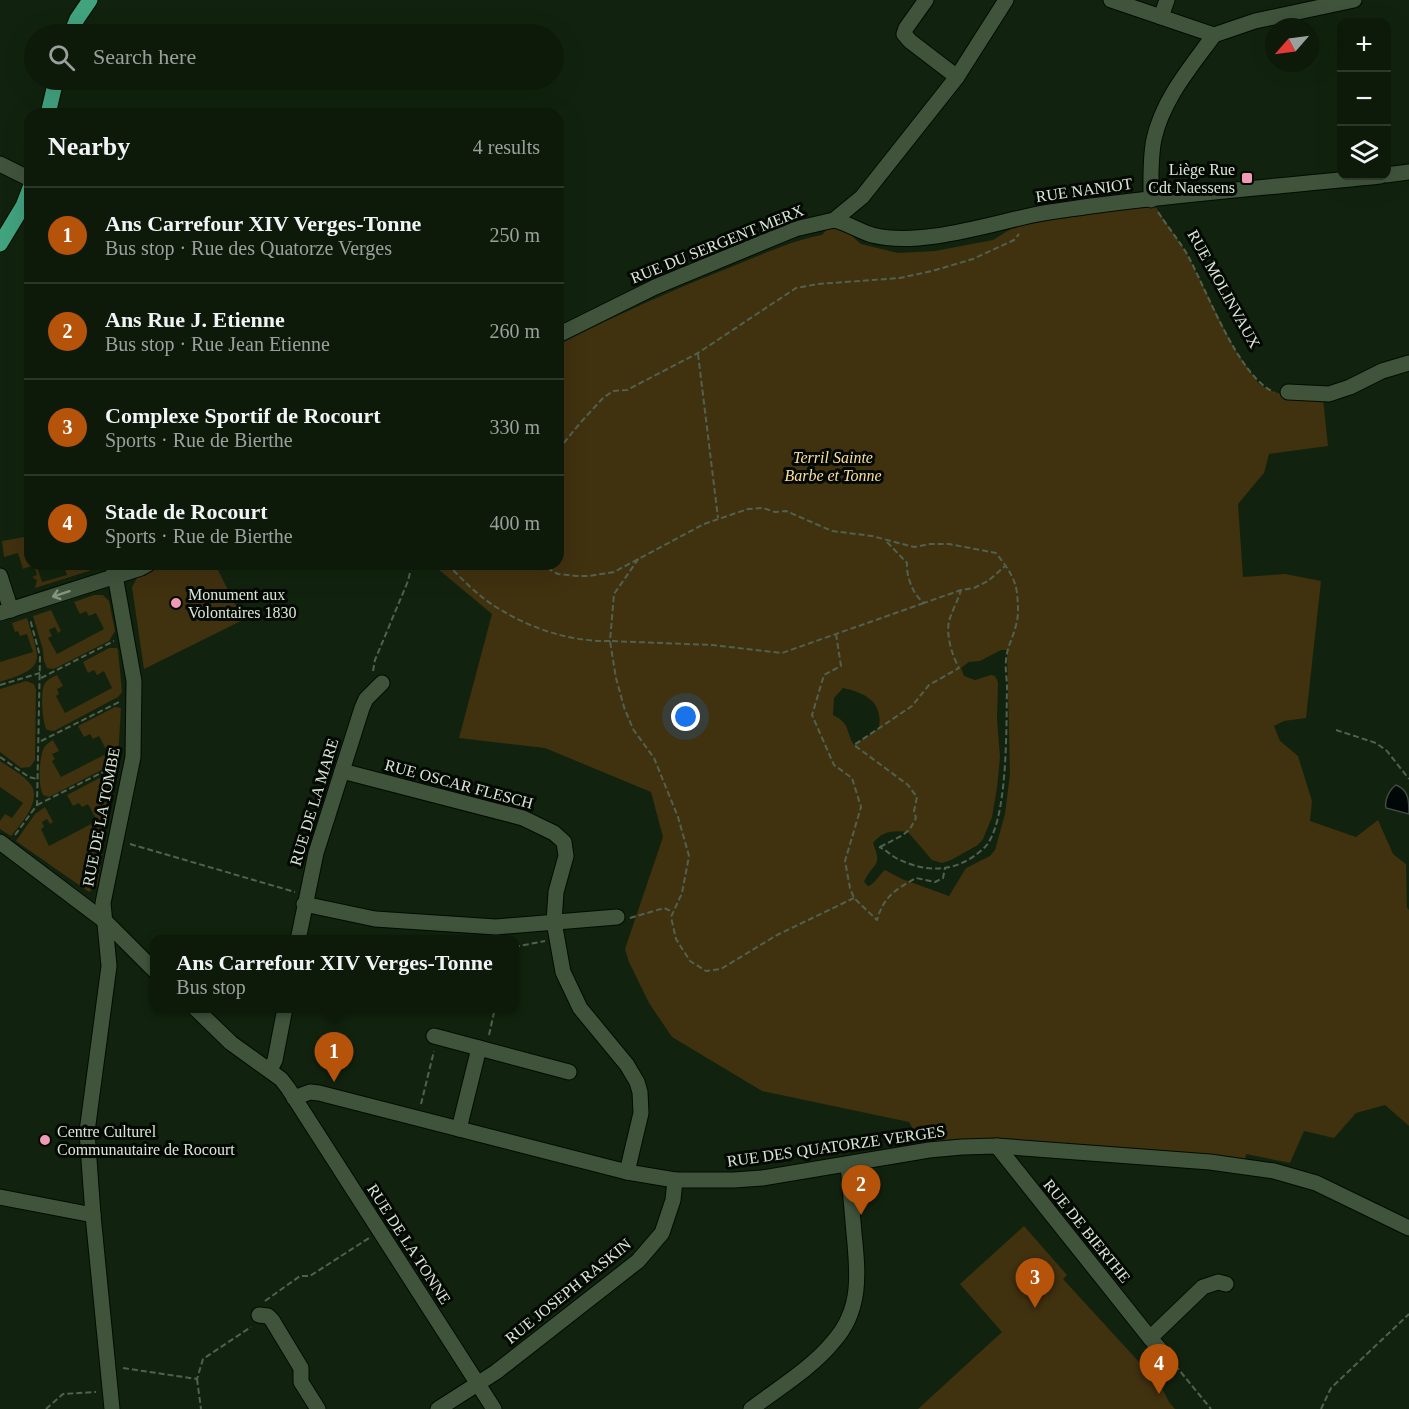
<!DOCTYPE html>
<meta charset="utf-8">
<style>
:root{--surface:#0d1a0a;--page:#1b2718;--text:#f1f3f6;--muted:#9aa19c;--line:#2d382b;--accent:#b45309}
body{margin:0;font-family:"Times New Roman",serif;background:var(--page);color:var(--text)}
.controls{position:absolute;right:18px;top:18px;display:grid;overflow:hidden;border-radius:12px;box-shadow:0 6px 24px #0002}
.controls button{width:54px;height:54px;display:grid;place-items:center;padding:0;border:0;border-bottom:2px solid var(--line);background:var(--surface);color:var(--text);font:30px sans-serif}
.compass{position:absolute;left:1265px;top:18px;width:54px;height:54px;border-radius:50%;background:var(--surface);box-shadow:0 6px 24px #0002;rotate:242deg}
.you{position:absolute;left:686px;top:717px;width:21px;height:21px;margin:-15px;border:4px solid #fff;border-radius:50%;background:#1a73e8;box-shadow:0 0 0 9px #1a73e833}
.badge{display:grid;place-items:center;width:39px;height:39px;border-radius:50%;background:var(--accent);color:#fff;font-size:20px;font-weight:700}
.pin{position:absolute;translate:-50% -50px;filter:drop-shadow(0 2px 3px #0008)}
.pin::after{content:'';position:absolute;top:32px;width:21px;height:18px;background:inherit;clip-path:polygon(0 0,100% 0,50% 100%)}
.popup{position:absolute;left:150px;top:935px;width:369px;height:78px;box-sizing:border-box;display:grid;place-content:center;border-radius:12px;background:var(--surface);filter:drop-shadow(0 2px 4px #0005);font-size:20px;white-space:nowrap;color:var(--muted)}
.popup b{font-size:22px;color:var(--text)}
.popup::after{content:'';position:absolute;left:50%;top:100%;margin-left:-12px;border:12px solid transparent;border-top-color:var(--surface)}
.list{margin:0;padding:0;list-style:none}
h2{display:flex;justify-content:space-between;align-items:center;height:78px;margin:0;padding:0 24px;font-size:26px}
h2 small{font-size:20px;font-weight:400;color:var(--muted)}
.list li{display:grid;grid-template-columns:39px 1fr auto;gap:18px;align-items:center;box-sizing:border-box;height:96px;padding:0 24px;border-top:2px solid var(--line)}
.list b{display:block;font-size:22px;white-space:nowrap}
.list p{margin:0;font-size:20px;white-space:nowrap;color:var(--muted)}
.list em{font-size:20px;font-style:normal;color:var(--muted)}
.icon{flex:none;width:33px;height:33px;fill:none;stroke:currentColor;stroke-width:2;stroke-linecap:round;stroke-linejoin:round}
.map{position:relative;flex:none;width:1409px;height:1409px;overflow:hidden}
.search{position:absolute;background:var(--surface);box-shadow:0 6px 24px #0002;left:24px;top:24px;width:540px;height:66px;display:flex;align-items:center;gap:15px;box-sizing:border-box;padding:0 21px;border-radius:33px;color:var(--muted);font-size:22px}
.panel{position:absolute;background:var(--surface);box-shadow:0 6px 24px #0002;left:24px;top:108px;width:540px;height:462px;border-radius:18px}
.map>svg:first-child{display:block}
.green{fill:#40310f;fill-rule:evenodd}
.water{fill:#000707;stroke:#424a46;stroke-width:1.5}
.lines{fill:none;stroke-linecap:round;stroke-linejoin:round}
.minor-casing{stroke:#000c00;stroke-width:17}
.major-casing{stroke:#000c00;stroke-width:17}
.path{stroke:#52614f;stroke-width:2;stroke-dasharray:6 3;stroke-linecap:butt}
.minor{stroke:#40543c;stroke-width:15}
.major{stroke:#42a37f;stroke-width:15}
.oneway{stroke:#869683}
.poi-dot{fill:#f09ab5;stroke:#040a03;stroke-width:2}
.labels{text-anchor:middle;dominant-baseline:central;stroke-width:6;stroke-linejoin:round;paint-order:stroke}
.poi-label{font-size:16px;fill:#dbe6d9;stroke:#040a03;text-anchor:start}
.street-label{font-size:16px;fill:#dbe6d9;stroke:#040a03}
.park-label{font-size:16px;font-style:italic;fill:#fdde9f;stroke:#040a03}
</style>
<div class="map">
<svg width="1409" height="1409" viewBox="0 0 1409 1409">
<rect width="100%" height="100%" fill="#11230e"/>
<g class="green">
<path d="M1151,200L1186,252L1234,348L1259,384L1271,391L1286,395L1323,399L1328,446L1269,454L1264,473L1238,504L1243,577L1285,574L1321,581L1306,718L1284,721L1274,726L1280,741L1298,756L1312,801L1310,821L1356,837L1378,820L1393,854L1406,864L1407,908L1409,910V1126L1385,1105L1356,1113L1334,1138L1304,1131L1290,1163L1246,1154L1244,1167L923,1146L909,1122L762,1091L672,1037L649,1003L629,962L625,949L663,837L651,792L545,748L459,738L492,614L432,564H558V345C614,316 672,290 731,267C761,255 790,241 822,235L834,220L861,244L898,253L935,251L993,240L1033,215ZM1001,650H1007L1010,774L1005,814L995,850L990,856L966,868L949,896L902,879L885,870C879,875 874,885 868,886L864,882C873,862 883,868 873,843C882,831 894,830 908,832L932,860L942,863L951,860L978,845L983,839L992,817L997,788L1000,757L997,719L998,682L995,676L991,675L975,680L964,676L961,668L969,662L980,661ZM843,688C866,693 883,702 879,728L854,745C845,730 851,724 833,715L834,698Z"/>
<path d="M30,536V564H36L42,582L67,575L63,564H96L89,571L35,588L37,580L32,577L37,575L34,565L23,569L18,553L4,557L2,541Z"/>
<path d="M166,564H215L243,620L144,669L132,587L137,578Z"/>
<path d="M94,595H103L109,601L115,631L109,641L56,668L52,669L47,668L44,661L43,650L33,616L51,610L61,631L58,633L55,627L49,630L52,636L48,638L57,654L104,629L96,613L89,616L86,611L80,614L74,602Z"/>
<path d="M27,618C40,662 48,667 0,682V662L33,652L27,634L20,636L18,631L15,632L12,623Z"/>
<path d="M109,648H117L118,650L122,692L118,697L54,731L47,730C42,723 40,690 45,683C48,679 53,677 57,675L63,686L57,689L59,694L56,696L65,713L112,688L104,671L97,675L94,670L88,673L83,662Z"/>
<path d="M26,681L34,684L36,690L35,760L30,767L21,768L0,752V689Z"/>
<path d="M115,707L121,708L118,757L113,764L49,797L43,795C38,785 39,761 43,750C45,745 48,743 53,740L59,751L52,754L55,759L52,761L61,777L108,753L99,736L93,739L90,734L84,737L78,726Z"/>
<path d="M0,761C10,768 24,775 31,785C42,801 20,825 11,836L0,829V821L5,814L12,818L23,803L0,787Z"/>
<path d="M109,773L116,774L97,886L89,892L16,841L35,814L45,807L53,822L50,824L47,819L42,822L44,827L41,829L49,846L97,821L88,804L82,807L79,803L73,806L67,795Z"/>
<path d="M1024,1226L1067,1275L1063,1279L1161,1386L1169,1402L1175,1409H918L1002,1332L960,1284Z"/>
</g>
<path class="water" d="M1396,785C1409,790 1409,801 1409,814L1386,808C1384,800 1390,789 1396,785Z"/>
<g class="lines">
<g class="minor-casing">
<g id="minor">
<path d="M926,0L906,28L904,34L910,41L957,77"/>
<path d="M1111,0L1214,35L1255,21L1354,0"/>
<path d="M1161,17L1167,0"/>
<path d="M0,164L30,179"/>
<path d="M1386,175L1409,172"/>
<path d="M1151,200C1151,180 1150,158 1154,139C1163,99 1190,68 1214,35"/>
<path d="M834,220C847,223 859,231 872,235C919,247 986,225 1033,215C1052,211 1072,209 1091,206C1187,193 1284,186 1380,176"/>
<path d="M558,335L655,287L795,229L834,220L862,197L957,77L1006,0"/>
<path d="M1288,392L1329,394L1350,387L1382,371L1409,363"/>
<path d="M0,576L11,610"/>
<path d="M0,613L141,568L148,564"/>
<path d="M342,771L523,818L554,833L564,842L566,856L556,892L554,922L563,972L580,1008L627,1065L637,1082L640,1092L641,1113L627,1172"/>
<path d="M0,842L106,922L154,970"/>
<path d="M304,904L375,919L496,927L617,917"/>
<path d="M298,940L316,853L362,708L366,699L382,683"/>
<path d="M195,1008L231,1043L281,1079L288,1088L494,1409"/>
<path d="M434,1036L569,1072"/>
<path d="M270,1070L275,1060L285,1008"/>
<path d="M294,1098L310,1092L319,1093L627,1172L675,1180H734L762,1178L929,1150L962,1147L997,1146L1210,1162L1274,1171L1316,1183L1409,1228"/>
<path d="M459,1129L479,1048"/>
<path d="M997,1146L1150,1338L1203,1287L1218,1282L1226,1284"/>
<path d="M0,1197L93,1215"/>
<path d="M259,1315L268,1316L272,1320L301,1368V1382L318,1409"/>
<path d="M1150,1338L1165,1355"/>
<path d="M112,1409L93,1215L87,1132L109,966L103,903L133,757L134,681L113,564"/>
<path d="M438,1409L496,1372L638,1261L662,1233L673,1200L675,1180"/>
<path d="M751,1409C777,1389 812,1368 833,1342C862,1310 858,1273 854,1233C852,1210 850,1187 848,1164"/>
</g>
</g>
<g class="major-casing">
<g id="major">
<path d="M71,34L77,19L90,0"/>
<path d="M48,114L56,80"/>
<path d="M0,244L23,206L30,188"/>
</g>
</g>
<g class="path">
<path d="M1158,212C1167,226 1178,239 1187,254C1206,288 1238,377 1274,392"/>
<path d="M698,354L718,518"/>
<path d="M558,450L581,422L603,398L613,391L627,390L698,353L796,288L818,284L900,278L932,271L973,259L1014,240L1019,234"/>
<path d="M887,542L907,563C906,576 913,595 924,603L961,590L974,588L988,581L1005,566"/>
<path d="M447,564C462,579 478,596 496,607C529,628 570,642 610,641L614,594L639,558"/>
<path d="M539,564L558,574L576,576H589L614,572L704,524L748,509L763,508L775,512L786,511L832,531L872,536L914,547L930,544H949L996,553C1006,566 1015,577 1017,593C1018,604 1019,615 1016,625C1013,638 1007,647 1006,660C1005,669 1007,679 1007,688C1006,722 1009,827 983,849C957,872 929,874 898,859C891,856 887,850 879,847"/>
<path d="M836,634L841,666L824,675L812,715L834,765L852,778L861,807L845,861L850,888L854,898L877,920C884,896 895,890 916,878L935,882L943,878L945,868"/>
<path d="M373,671L375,660L408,581L412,564"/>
<path d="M41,678L114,641"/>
<path d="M0,685L40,673"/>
<path d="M1336,730L1376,743L1387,751L1409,779"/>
<path d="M41,741L119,702"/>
<path d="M0,757L29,777L37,779"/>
<path d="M37,805L117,765"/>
<path d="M15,835L37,805L40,656L30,619"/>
<path d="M130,844L295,892"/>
<path d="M880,847L903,835L910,829L916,818L914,811L917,797L908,785L854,745L912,706L929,685L959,668C952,655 946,636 949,621C952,611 958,600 961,590"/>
<path d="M854,898L777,935L721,969L706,971L690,961L676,939L671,917L682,893L689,856L678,817L654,758L633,729L624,707L616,678L610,641L712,645L782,653L924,603"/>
<path d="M630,918L664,908L673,912"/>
<path d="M514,947L545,941"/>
<path d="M489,1035L495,1008"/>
<path d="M421,1104L434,1051"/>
<path d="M265,1301L300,1276H310L369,1238"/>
<path d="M1175,1365L1211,1409"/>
<path d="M123,1368L197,1379L203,1359L251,1327"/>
<path d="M197,1379L201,1409"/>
<path d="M46,1409L63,1394L96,1392"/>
<path d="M1321,1409L1331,1388L1409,1314"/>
</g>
<use href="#minor" class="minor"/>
<use href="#major" class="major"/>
</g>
<defs><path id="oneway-shaft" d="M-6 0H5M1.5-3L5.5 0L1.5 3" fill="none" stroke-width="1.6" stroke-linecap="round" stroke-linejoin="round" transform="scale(1.5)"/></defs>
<use class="oneway" href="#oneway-shaft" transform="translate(61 594) rotate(162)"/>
<g class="poi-dot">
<rect x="1241" y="172" width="12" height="12" rx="3"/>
<circle cx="176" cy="603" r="6"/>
<circle cx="45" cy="1140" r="6"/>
</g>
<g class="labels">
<g class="poi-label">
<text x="1235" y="169" text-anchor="end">Liège Rue<tspan x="1235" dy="18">Cdt Naessens</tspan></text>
<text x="188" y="594">Monument aux<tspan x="188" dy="18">Volontaires 1830</tspan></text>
<text x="57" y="1131">Centre Culturel<tspan x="57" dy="18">Communautaire de Rocourt</tspan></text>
</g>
<g class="street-label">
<text transform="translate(1084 190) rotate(-8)">RUE NANIOT</text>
<text transform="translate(717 244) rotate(-22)">RUE DU SERGENT MERX</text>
<text transform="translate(1224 289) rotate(61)">RUE MOLINVAUX</text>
<text transform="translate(459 784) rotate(15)">RUE OSCAR FLESCH</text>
<text transform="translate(314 802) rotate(-73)">RUE DE LA MARE</text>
<text transform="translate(101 817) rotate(-79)">RUE DE LA TOMBE</text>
<text transform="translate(836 1146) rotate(-8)">RUE DES QUATORZE VERGES</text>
<text transform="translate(1087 1231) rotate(51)">RUE DE BIERTHE</text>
<text transform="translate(409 1244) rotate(57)">RUE DE LA TONNE</text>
<text transform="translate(568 1291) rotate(-39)">RUE JOSEPH RASKIN</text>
</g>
<g class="park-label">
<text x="833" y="457">Terril Sainte<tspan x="833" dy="18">Barbe et Tonne</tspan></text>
</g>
</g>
</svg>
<div class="controls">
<button>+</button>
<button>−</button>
<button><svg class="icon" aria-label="layers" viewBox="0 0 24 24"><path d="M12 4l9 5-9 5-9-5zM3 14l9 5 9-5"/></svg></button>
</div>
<svg class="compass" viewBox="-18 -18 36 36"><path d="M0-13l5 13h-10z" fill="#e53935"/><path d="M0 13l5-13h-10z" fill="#9aa19c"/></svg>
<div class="you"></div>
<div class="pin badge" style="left:334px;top:1082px">1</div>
<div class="popup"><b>Ans Carrefour XIV Verges-Tonne</b>Bus stop</div>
<div class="pin badge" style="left:861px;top:1215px">2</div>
<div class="pin badge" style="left:1035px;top:1308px">3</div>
<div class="pin badge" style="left:1159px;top:1394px">4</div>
<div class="search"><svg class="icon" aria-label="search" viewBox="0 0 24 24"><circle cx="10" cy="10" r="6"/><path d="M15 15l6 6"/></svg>Search here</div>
<section class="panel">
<h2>Nearby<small>4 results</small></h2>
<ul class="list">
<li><span class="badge">1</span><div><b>Ans Carrefour XIV Verges-Tonne</b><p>Bus stop · Rue des Quatorze Verges</p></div><em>250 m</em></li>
<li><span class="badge">2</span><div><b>Ans Rue J. Etienne</b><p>Bus stop · Rue Jean Etienne</p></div><em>260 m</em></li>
<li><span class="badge">3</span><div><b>Complexe Sportif de Rocourt</b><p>Sports · Rue de Bierthe</p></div><em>330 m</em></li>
<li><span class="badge">4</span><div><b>Stade de Rocourt</b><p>Sports · Rue de Bierthe</p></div><em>400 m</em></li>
</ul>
</section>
</div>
